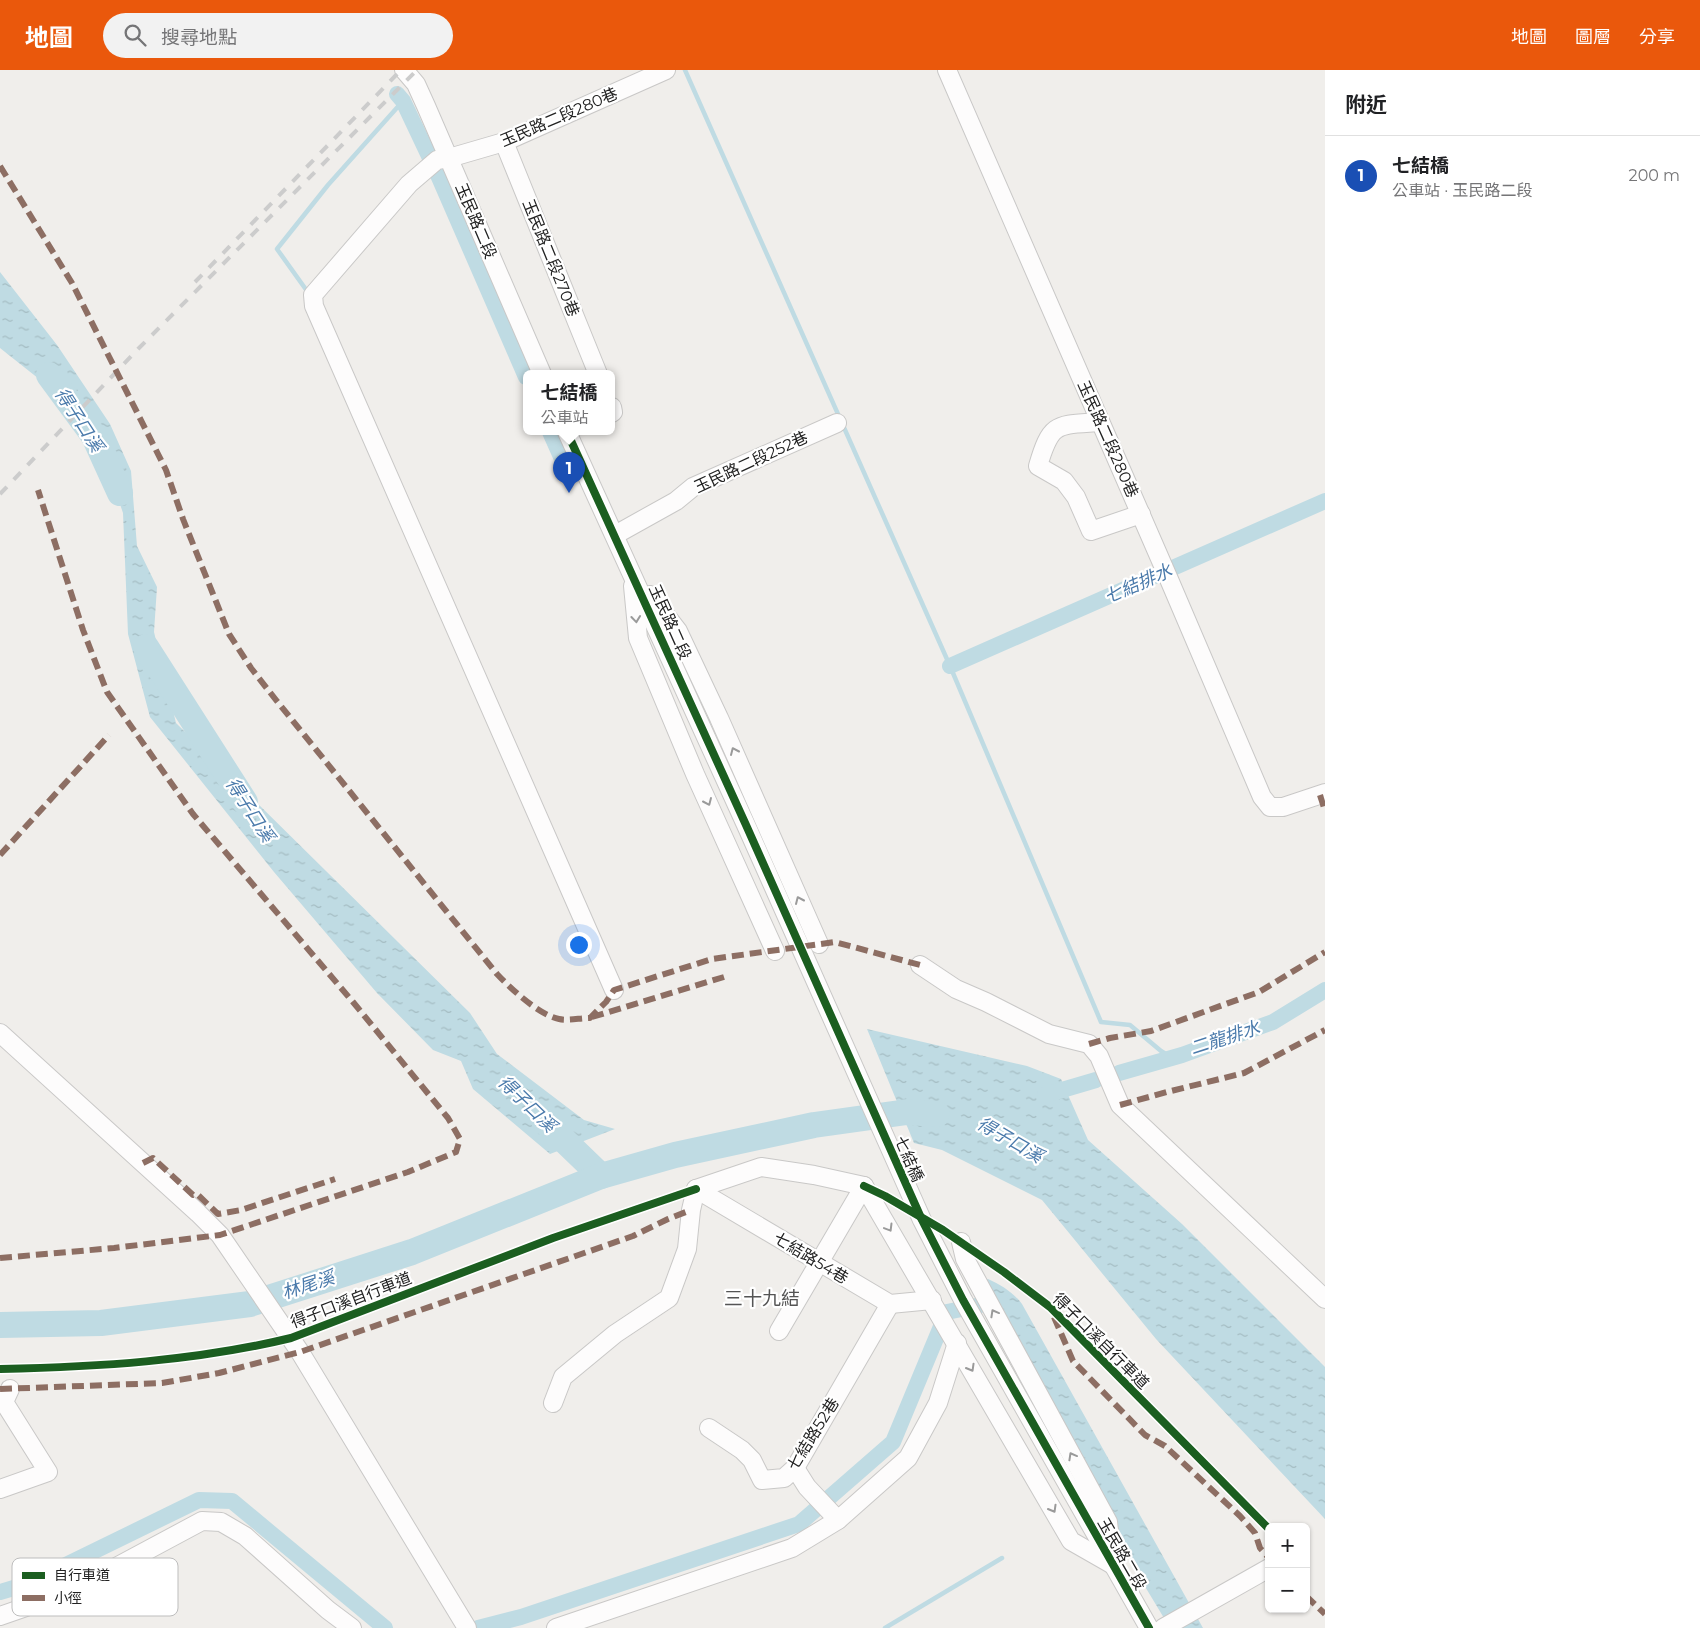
<!DOCTYPE html>
<html lang="zh-TW">
<meta charset="utf-8">
<style>
:root{--surface:#fff;--page:#f2f2f2;--text:#202124;--muted:#757577;--line:#e0e0e0;--accent:#ea580c}
body{margin:0;font-family:Montserrat,"Noto Sans TC",sans-serif;background:var(--page);color:var(--text)}
.controls{position:absolute;right:15px;bottom:15px;display:grid;overflow:hidden;border-radius:8px;box-shadow:0 1px 4px #0004}
.controls button{width:45px;height:45px;display:grid;place-items:center;padding:0;border:0;border-bottom:1px solid var(--line);background:var(--surface);color:var(--text);font:25px sans-serif}
.you{position:absolute;left:578px;top:874px;width:18px;height:18px;margin:-12px;border:4px solid #fff;border-radius:50%;background:#1a73e8;box-shadow:0 0 0 8px #1a73e833}
.badge{display:grid;place-items:center;width:32px;height:32px;border-radius:50%;background:var(--accent);color:#fff;font-size:16px;font-weight:700}
.pin{position:absolute;translate:-50% -41px;filter:drop-shadow(0 1px 2px #0008)}
.pin::after{content:'';position:absolute;top:26px;width:18px;height:15px;background:inherit;clip-path:polygon(0 0,100% 0,50% 100%)}
.popup{position:absolute;left:523px;top:300px;width:92px;height:65px;box-sizing:border-box;display:grid;place-content:center;border-radius:8px;background:var(--surface);filter:drop-shadow(0 1px 4px #0005);font-size:16px;white-space:nowrap;color:var(--muted)}
.popup b{font-size:19px;color:var(--text)}
.popup::after{content:'';position:absolute;left:50%;top:100%;margin-left:-10px;border:10px solid transparent;border-top-color:var(--surface)}
.list{margin:0;padding:0;list-style:none}
h2{display:flex;justify-content:space-between;align-items:center;height:65px;margin:0;padding:0 20px;font-size:21px}
h2 small{font-size:16px;font-weight:400;color:var(--muted)}
.list li{display:grid;grid-template-columns:32px 1fr auto;gap:15px;align-items:center;box-sizing:border-box;height:80px;padding:0 20px;border-top:1px solid var(--line)}
.list b{display:block;font-size:19px;white-space:nowrap}
.list p{margin:0;font-size:16px;white-space:nowrap;color:var(--muted)}
.list em{font-size:16px;font-style:normal;color:var(--muted)}
.icon{flex:none;width:28px;height:28px;fill:none;stroke:currentColor;stroke-width:2;stroke-linecap:round;stroke-linejoin:round}
.map{position:relative;flex:none;width:1325px;height:1558px;overflow:hidden}
header{display:flex;align-items:center;gap:30px;box-sizing:border-box;height:70px;padding:0 25px;background:var(--accent);color:#fff}
header strong{font-size:24px}
nav{display:flex;gap:28px;margin-inline-start:auto;font-size:18px}
.search{width:350px;height:45px;background:var(--page);display:flex;align-items:center;gap:12px;box-sizing:border-box;padding:0 18px;border-radius:28px;color:var(--muted);font-size:19px}
main{display:flex}
aside{flex:1;background:var(--surface)}
.map>svg:first-child{display:block}
.water{fill:url(#water-ripples)}
.lines{fill:none;stroke-linecap:round;stroke-linejoin:round}
.stream{stroke:#bfdbe3;stroke-width:4.5}
.canal{stroke:#bfdbe3;stroke-width:16}
.river{stroke:#bfdbe3;stroke-width:26}
.minor-casing{stroke:#c9c8c7;stroke-width:20}
.minor{stroke:#fdfcfc;stroke-width:18}
.rail{stroke:#ccc;stroke-width:4;stroke-dasharray:10 10;stroke-linecap:butt}
.quiet{stroke:#8d6e63;stroke-width:6;stroke-dasharray:12 6;stroke-linecap:butt}
.cycleway-casing{stroke:#fff;stroke-width:11}
.cycleway{stroke:#1b5e20;stroke-width:8}
.oneway{stroke:#9a9a9a}
.labels{text-anchor:middle;dominant-baseline:central;stroke-width:4.5;stroke-linejoin:round;paint-order:stroke}
.street-label{font-size:16px;fill:#222;stroke:#fff}
.water-label{font-size:18px;font-style:italic;fill:#4a7aab;stroke:#fff}
.quarter-label{font-size:19px;fill:#555;stroke:#fff}
.key{fill:#fff;stroke:#bdbdbd;stroke-width:1}
.key-label{font-size:14px;fill:#222}
</style>
<header>
<strong>地圖</strong>
<div class="search"><svg class="icon" aria-label="search" viewBox="0 0 24 24"><circle cx="10" cy="10" r="6"/><path d="M15 15l6 6"/></svg>搜尋地點</div>
<nav><a>地圖</a><a>圖層</a><a>分享</a></nav>
</header>
<main>
<div class="map">
<svg width="1325" height="1558" viewBox="0 0 1325 1558">
<defs>
<pattern id="water-ripples" width="26" height="14" patternUnits="userSpaceOnUse" patternTransform="scale(1.25)"><rect width="26" height="14" fill="#bfdbe3"/><path d="M2 4q2-2 4 0t4 0M15 11q2-2 4 0t4 0" fill="none" stroke="#a4bcc2"/></pattern>
</defs>
<rect width="100%" height="100%" fill="#f0eeeb"/>
<g class="water">
<path d="M0,202L57,275L110,354L131,401L137,476L157,517L154,562L176,653L470,943L497,984L584,1050L615,1059L550,1084L473,1019L461,991L433,980L377,923L274,802L150,647L128,564L123,443L92,351L0,278Z"/>
<path d="M867,959L1027,996L1061,1009L1088,1070L1182,1154L1325,1297V1449L1156,1269L1042,1130L942,1080L914,1073Z"/>
<path d="M988,1209C1001,1215 1013,1222 1022,1234L1203,1558H1170L1132,1495L1109,1435L984,1210Z"/>
</g>
<g class="lines">
<g class="stream">
<path d="M685,0L950,596L1101,952L1130,955L1161,981L1172,988"/>
<path d="M307,221L277,179L328,115L403,31"/>
<path d="M885,1558L1002,1488"/>
</g>
<g class="canal">
<path d="M397,24L403,31L438,105L526,307"/>
<path d="M550,362L566,398"/>
<path d="M950,596L1325,431"/>
<path d="M1119,1003L1182,985L1273,952L1325,920"/>
<path d="M1045,1025L1096,1010"/>
<path d="M0,1522L27,1514L199,1430L232,1431L385,1558"/>
<path d="M478,1558L521,1547L799,1454L893,1372L947,1242L1000,1231"/>
</g>
<g class="river">
<path d="M49,305L94,366L120,423"/>
<path d="M146,577L245,732"/>
<path d="M544,1051L601,1106"/>
<path d="M0,1255L101,1253L250,1234L412,1182L601,1106L675,1085L814,1055L907,1042L937,1044"/>
</g>
<g class="minor-casing">
<g id="minor">
<path d="M404,0L416,14L426,36L542,304"/>
<path d="M947,0L1168,507L1262,727L1270,737H1283L1325,723"/>
<path d="M504,72L598,304"/>
<path d="M612,337L613,342L612,343"/>
<path d="M1100,352C1057,355 1051,351 1038,396L1064,411L1076,427L1091,461L1141,444"/>
<path d="M567,362L746,755L922,1150L963,1230L1149,1558"/>
<path d="M615,465L676,431L693,417L837,353"/>
<path d="M633,516L638,568L695,704L775,881"/>
<path d="M650,525L678,561L719,648L819,874"/>
<path d="M920,895L956,919L986,932L1049,964L1089,974L1099,986L1120,1035L1325,1229"/>
<path d="M614,920L314,236L313,225L409,114L437,90L449,88L504,72L666,0"/>
<path d="M0,963L198,1143L220,1165L300,1282L467,1558"/>
<path d="M696,1119L761,1097L814,1105L864,1116L1071,1471L1113,1495"/>
<path d="M696,1119L890,1234L932,1230"/>
<path d="M961,1172L965,1189L1108,1452L1112,1487"/>
<path d="M779,1261L864,1116"/>
<path d="M553,1333L563,1307L615,1264L669,1228L687,1179L691,1140L696,1119"/>
<path d="M709,1358L742,1380L752,1390L762,1410L784,1408L795,1398L890,1234"/>
<path d="M795,1398L807,1417L838,1450"/>
<path d="M0,1419L48,1402L4,1332L10,1319"/>
<path d="M0,1546L26,1537L90,1511L202,1451L221,1452L245,1466L328,1540L352,1558"/>
<path d="M556,1558L792,1478L838,1450L908,1388L938,1333L957,1273"/>
<path d="M1163,1558L1269,1498"/>
</g>
</g>
<use href="#minor" class="minor"/>
<g class="rail">
<path d="M195,212L401,0"/>
<path d="M0,424L138,279L417,0"/>
</g>
<g class="quiet">
<path d="M0,96L72,213L166,400L183,449L229,564L251,598L276,630L497,904C510,918 539,945 559,949C568,951 580,948 590,948L606,932L614,920L712,889L835,872L920,895"/>
<path d="M1320,725L1325,741"/>
<path d="M0,785L109,665"/>
<path d="M592,947L724,907"/>
<path d="M1089,974L1110,968L1151,961L1259,922L1325,882"/>
<path d="M1120,1035L1167,1022L1244,1003L1325,960"/>
<path d="M143,1093L153,1088L193,1125L197,1124L218,1144L241,1140L335,1109"/>
<path d="M0,1188L114,1178L220,1165L408,1102L456,1082L460,1069L448,1048L353,932L193,744L107,622L83,560L38,420"/>
<path d="M1054,1247L1073,1291L1145,1365L1165,1376L1240,1446L1255,1463L1260,1478L1269,1488"/>
<path d="M0,1319L162,1313L219,1303L300,1282L633,1166L668,1149L691,1140"/>
<path d="M1306,1526L1325,1544"/>
</g>
<g class="cycleway-casing">
<g id="cycleway">
<path d="M567,362L746,755L922,1150L963,1230L1149,1558"/>
<path d="M864,1116L885,1126L943,1160L1004,1202L1050,1237L1269,1459"/>
<path d="M0,1299C97,1297 196,1291 291,1268L553,1168L696,1119"/>
</g>
</g>
<use href="#cycleway" class="cycleway"/>
</g>
<defs><path id="oneway-chevron" d="M-2-3.5L2.5 0L-2 3.5" fill="none" stroke-width="1.6" stroke-linecap="round" stroke-linejoin="round" transform="scale(1.25)"/></defs>
<g class="oneway">
<use href="#oneway-chevron" transform="translate(636 549) rotate(84)"/>
<use href="#oneway-chevron" transform="translate(734 681) rotate(-114)"/>
<use href="#oneway-chevron" transform="translate(708 732) rotate(66)"/>
<use href="#oneway-chevron" transform="translate(799 830) rotate(-114)"/>
<use href="#oneway-chevron" transform="translate(889 1158) rotate(59)"/>
<use href="#oneway-chevron" transform="translate(994 1243) rotate(-119)"/>
<use href="#oneway-chevron" transform="translate(971 1298) rotate(60)"/>
<use href="#oneway-chevron" transform="translate(1072 1386) rotate(-119)"/>
<use href="#oneway-chevron" transform="translate(1053 1439) rotate(60)"/>
</g>
<g class="labels">
<g class="street-label">
<text transform="translate(559 47) rotate(-23)">玉民路二段280巷</text>
<text transform="translate(476 151) rotate(67)">玉民路二段</text>
<text transform="translate(551 188) rotate(68)">玉民路二段270巷</text>
<text transform="translate(1108 369) rotate(66)">玉民路二段280巷</text>
<text transform="translate(751 392) rotate(-25)">玉民路二段252巷</text>
<text transform="translate(670 552) rotate(66)">玉民路二段</text>
<text transform="translate(909 1089) rotate(66)">七結橋</text>
<text transform="translate(811 1188) rotate(31)">七結路54巷</text>
<text transform="translate(351 1230) rotate(-21)">得子口溪自行車道</text>
<text transform="translate(1101 1271) rotate(45)">得子口溪自行車道</text>
<text transform="translate(813 1364) rotate(-58)">七結路52巷</text>
<text transform="translate(1122 1484) rotate(60)">玉民路二段</text>
</g>
<g class="water-label">
<text transform="translate(79 350) rotate(57)">得子口溪</text>
<text transform="translate(1138 514) rotate(-24)">七結排水</text>
<text transform="translate(250 740) rotate(57)">得子口溪</text>
<text transform="translate(1225 968) rotate(-18)">二龍排水</text>
<text transform="translate(527 1034) rotate(44)">得子口溪</text>
<text transform="translate(1010 1070) rotate(30)">得子口溪</text>
<text transform="translate(308 1215) rotate(-18)">林尾溪</text>
</g>
<g class="quarter-label">
<text x="762" y="1228">三十九結</text>
</g>
</g>
<rect x="12" y="1488" width="166" height="58" rx="8" class="key"/>
<rect x="22" y="1502" width="23" height="7" fill="#1b5e20"/>
<rect x="22" y="1525" width="23" height="6" fill="#8d6e63"/>
<g class="key-label">
<text x="54" y="1510">自行車道</text>
<text x="54" y="1533">小徑</text>
</g>
</svg>
<div class="controls">
<button>+</button>
<button>−</button>
</div>
<div class="you"></div>
<div class="pin badge" style="left:569px;top:423px;background:#1a4fb4">1</div>
<div class="popup"><b>七結橋</b>公車站</div>
</div>
<aside>
<h2>附近<small></small></h2>
<ul class="list">
<li><span class="badge" style="background:#1a4fb4">1</span><div><b>七結橋</b><p>公車站 · 玉民路二段</p></div><em>200 m</em></li>
</ul>
</aside>
</main>
